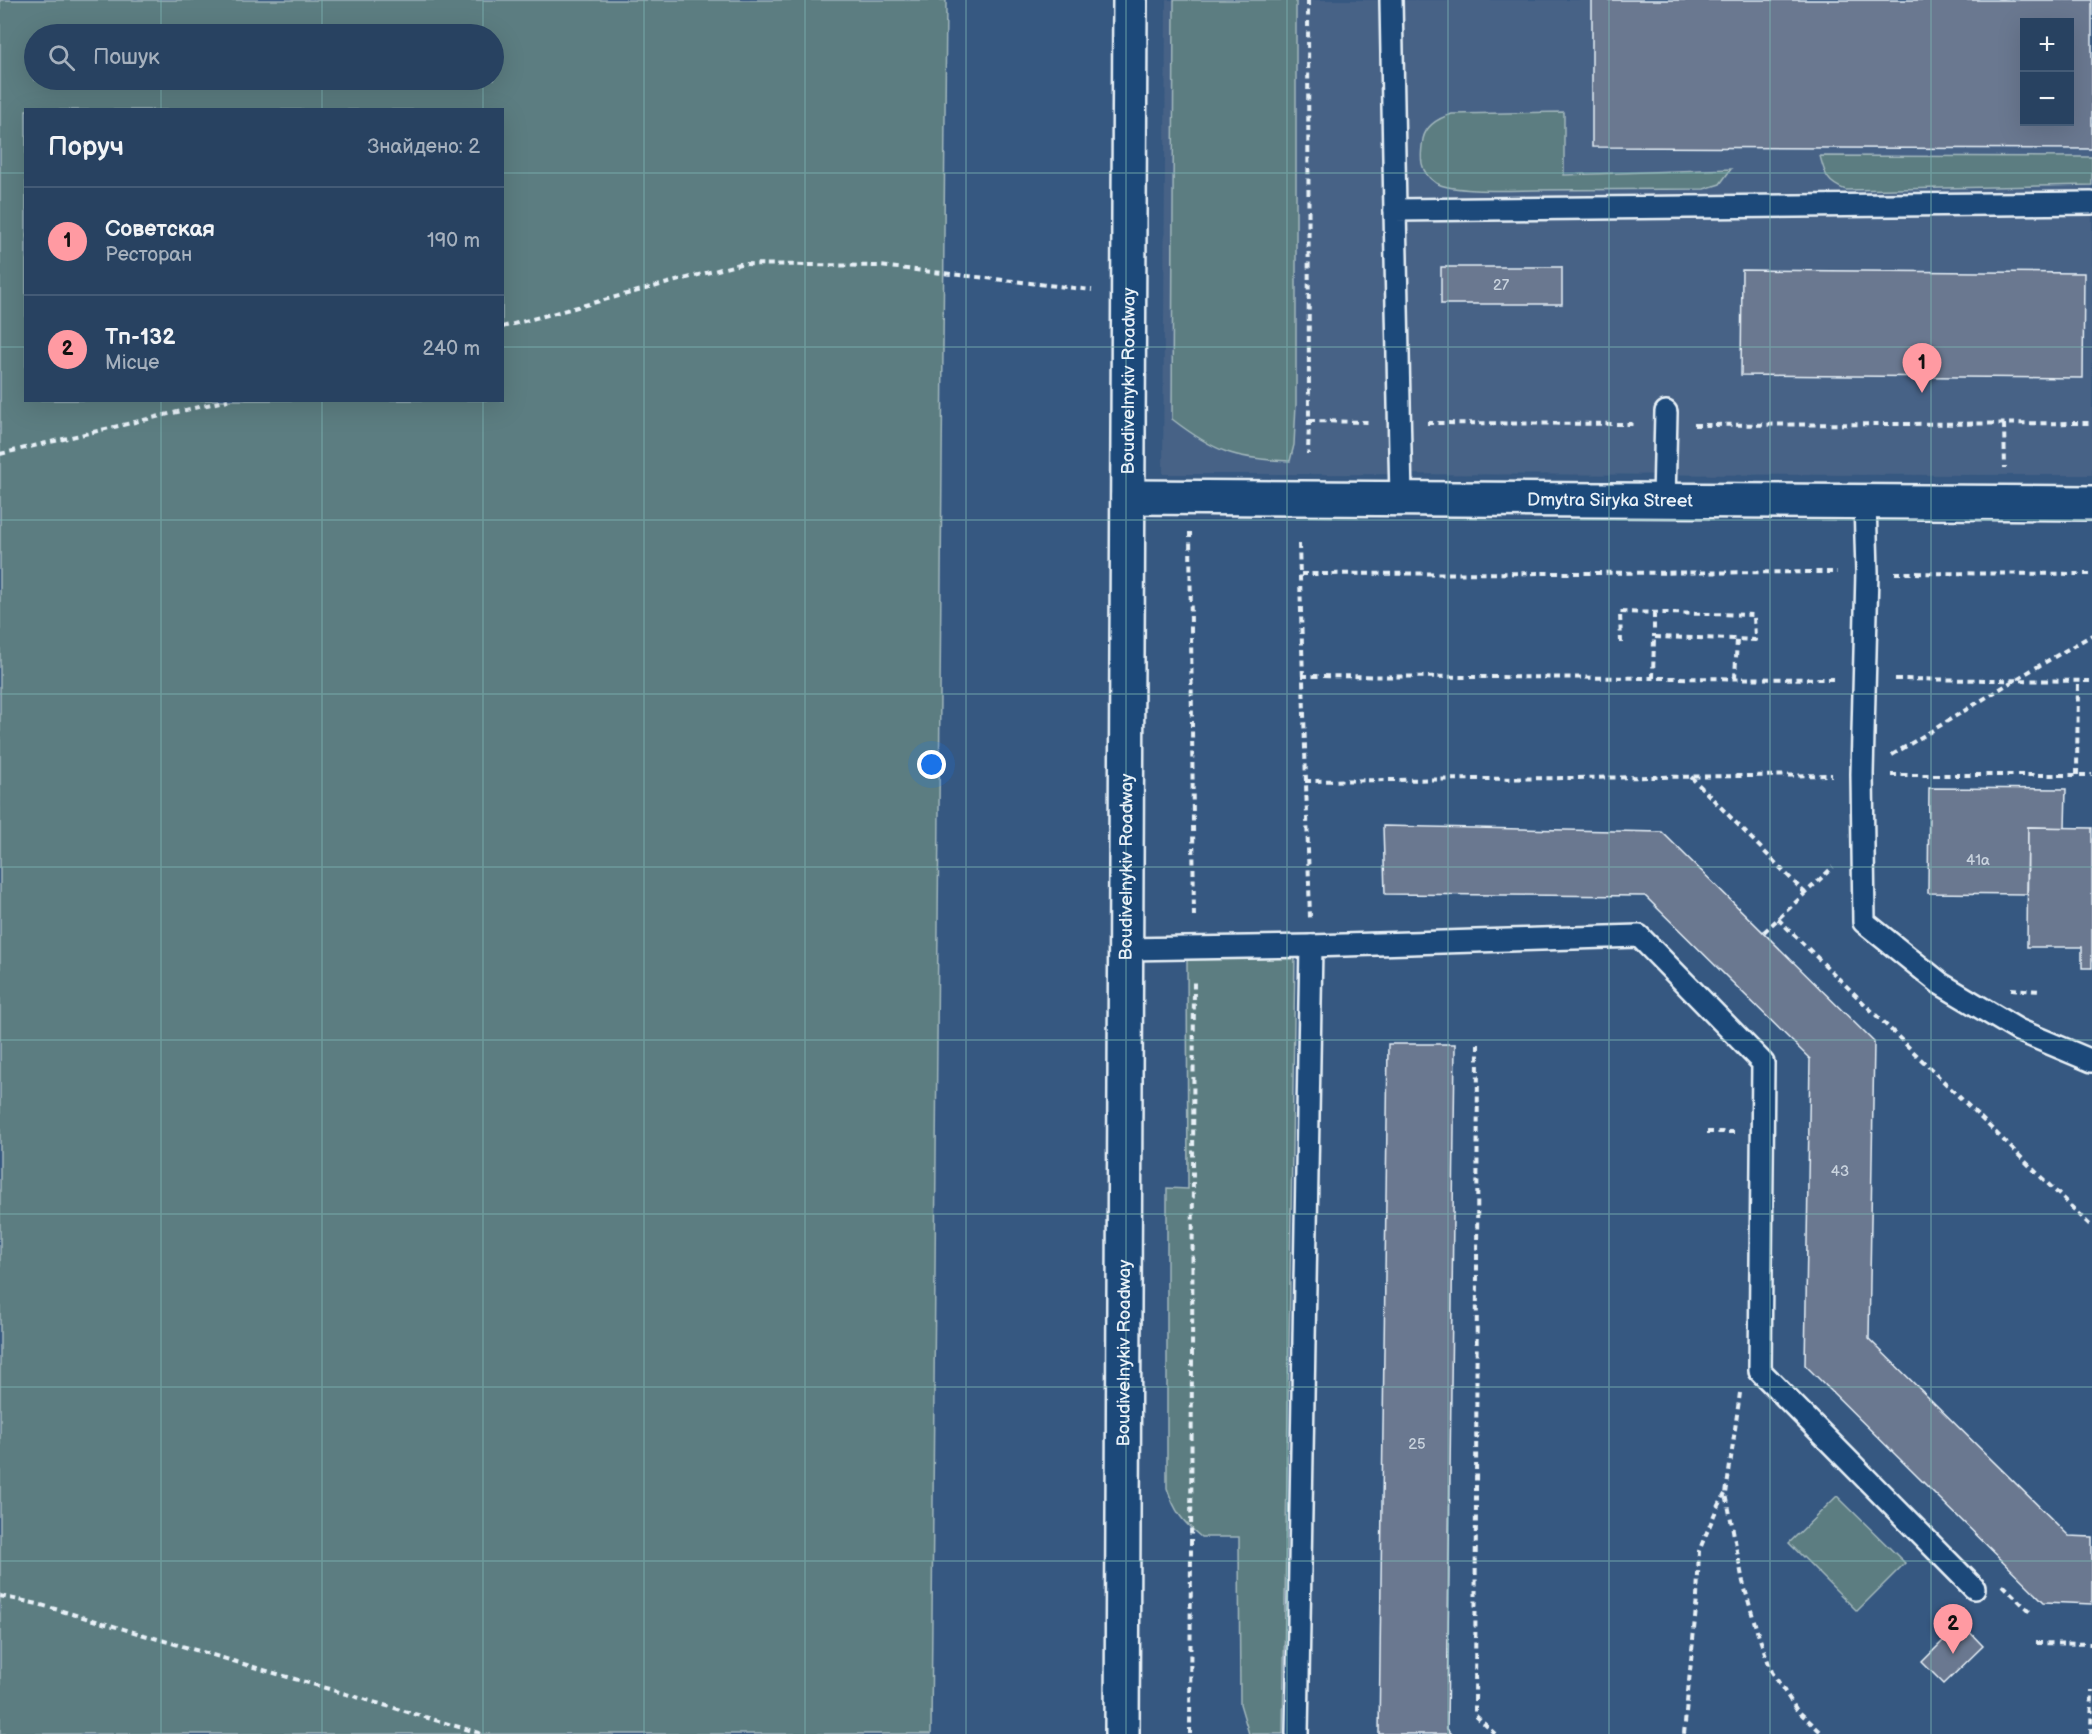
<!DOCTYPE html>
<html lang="uk">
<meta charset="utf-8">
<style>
:root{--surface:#284261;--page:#344d6a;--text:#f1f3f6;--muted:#a5b0bd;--line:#445b76;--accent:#ff9aa2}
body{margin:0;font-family:"Balsamiq Sans",sans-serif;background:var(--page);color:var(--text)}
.controls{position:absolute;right:18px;top:18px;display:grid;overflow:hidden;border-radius:0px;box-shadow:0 6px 24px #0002}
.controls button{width:54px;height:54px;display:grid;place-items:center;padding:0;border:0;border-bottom:2px solid var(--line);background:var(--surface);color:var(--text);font:30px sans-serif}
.you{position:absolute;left:932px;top:765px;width:21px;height:21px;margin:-15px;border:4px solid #fff;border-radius:50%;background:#1a73e8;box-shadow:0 0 0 9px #1a73e833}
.badge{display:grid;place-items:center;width:39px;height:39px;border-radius:50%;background:var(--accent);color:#111;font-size:20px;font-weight:700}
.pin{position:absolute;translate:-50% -50px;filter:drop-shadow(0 2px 3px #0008)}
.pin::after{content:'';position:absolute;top:32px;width:21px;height:18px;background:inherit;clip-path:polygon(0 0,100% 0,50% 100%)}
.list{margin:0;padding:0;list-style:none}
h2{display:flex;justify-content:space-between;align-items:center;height:78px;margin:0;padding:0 24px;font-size:26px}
h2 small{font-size:20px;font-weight:400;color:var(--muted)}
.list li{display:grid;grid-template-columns:39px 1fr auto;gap:18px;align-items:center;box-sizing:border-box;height:108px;padding:0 24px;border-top:2px solid var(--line)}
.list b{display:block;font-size:22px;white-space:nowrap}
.list p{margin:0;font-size:20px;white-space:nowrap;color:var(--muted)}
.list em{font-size:20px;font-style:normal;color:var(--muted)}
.icon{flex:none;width:33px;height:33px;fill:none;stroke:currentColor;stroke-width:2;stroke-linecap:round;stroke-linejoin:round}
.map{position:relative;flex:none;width:2092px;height:1734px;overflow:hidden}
.search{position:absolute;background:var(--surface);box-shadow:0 6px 24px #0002;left:24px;top:24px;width:480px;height:66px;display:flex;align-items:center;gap:15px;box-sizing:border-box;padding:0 21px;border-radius:33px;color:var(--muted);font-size:22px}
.panel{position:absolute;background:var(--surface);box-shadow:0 6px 24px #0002;left:24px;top:108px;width:480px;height:294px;border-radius:0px}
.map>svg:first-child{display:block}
.built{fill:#466286;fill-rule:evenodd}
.green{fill:#5b7d81;stroke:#a2b7bc;stroke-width:1.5;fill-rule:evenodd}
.building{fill:#6b7890;stroke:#e8f1f8;stroke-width:1.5;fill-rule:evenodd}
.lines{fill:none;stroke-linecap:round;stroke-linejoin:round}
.lane-casing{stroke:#e8f1f8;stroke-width:26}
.secondary-casing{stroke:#e8f1f8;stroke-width:38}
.path{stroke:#e8f1f8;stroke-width:4;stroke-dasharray:6 4.5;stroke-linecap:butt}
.lane{stroke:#1f4a7a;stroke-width:21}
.secondary{stroke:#1f4a7a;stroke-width:33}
.grid{fill:none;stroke:#7cb4b3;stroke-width:1.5;stroke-opacity:0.55}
.labels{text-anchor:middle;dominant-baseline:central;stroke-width:6;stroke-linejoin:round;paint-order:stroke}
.number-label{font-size:15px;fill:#c9d3de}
.street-label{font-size:18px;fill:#e8f1f8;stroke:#1f4a7a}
</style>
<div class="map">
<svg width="2092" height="1734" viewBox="0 0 2092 1734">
<rect width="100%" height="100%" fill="#365881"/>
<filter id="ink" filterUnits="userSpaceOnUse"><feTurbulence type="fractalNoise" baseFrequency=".0167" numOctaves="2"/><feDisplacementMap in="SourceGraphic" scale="12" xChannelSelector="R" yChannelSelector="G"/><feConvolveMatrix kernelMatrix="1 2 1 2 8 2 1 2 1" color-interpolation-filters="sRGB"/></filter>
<g filter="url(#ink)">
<path class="built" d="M1166,0H2092V475L1163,474ZM2024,22H2070V122H2024Z"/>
<g class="green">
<path d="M0,0H946L931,1734H0ZM494,34V80H34V34ZM26,110H502V400H26Z"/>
<path d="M1174,0H1296V404L1294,445L1290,461C1235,459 1216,453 1172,419Z"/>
<path d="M1564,112V175L1731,169L1720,184L1704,189C1648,189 1592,190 1535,190C1514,190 1453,193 1436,183C1419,172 1420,157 1423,139C1426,125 1439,118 1452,114Z"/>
<path d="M1820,156L2092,157V185L1846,190C1827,183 1825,175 1820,156Z"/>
<path d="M1295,955L1283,1734H1249L1240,1704L1239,1537H1201C1182,1521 1175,1512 1167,1488V1188L1188,1189L1187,956Z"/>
<path d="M1837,1496L1905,1563L1857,1611L1789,1543Z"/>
</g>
<g class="building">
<path d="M1592,0H2092V149L1592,147ZM2024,22H2070V122H2024Z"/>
<rect x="1441" y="267" width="121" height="37"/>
<path d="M1742,270L2084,273L2083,378L1741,375Z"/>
<path d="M1929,788L2066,789L2065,828L2028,827L2027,894L1928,893Z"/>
<path d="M1383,826L1662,832L1874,1042L1869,1339L2069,1536L2092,1537V1604L2044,1602L1805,1365L1810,1059L1645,896L1385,894Z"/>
<path d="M2028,827L2092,828V968H2082V947H2027Z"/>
<path d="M1388,1044H1455L1447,1729L1452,1734H1379Z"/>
<path d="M1961,1623L1983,1646L1944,1684L1922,1662Z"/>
</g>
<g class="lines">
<g class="lane-casing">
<g id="lane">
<path d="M1391,0L1395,210"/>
<path d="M1401,499L1395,210L2092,203"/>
<path d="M1664,501L1666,412"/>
<path d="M1865,502L1867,572L1862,774L1864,922L1941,984L2018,1030L2092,1061"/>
<path d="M1125,949L1311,946L1639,936L1763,1063L1760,1371L1974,1588"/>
<path d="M1297,1734L1311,946"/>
</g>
</g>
<g class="secondary-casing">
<g id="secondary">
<path id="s1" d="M1128,497L2092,503"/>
<path id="s2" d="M1122,1734L1130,0"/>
</g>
</g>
<g class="path">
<path d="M1308,0L1309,421L1308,454"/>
<path d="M502,327L740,264L880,266L1092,290"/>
<path d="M1309,421L1369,422"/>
<path d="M1427,423L1636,424"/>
<path d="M2004,424L2005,468"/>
<path d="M1694,425L2092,423"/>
<path d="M0,454L228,400"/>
<path d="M1190,532L1194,920"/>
<path d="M1299,544L1310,918"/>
<path d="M1895,573L2092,574"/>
<path d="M1301,574L1837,572"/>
<path d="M1654,613V637"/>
<path d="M1621,643L1620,612L1754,615L1755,640L1737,639"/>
<path d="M1302,676L1836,679"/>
<path d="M1653,678L1654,637L1737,639L1735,678"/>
<path d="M1895,679L2092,681"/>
<path d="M1892,755L2013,681L2092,635"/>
<path d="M1891,775H2092"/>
<path d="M2077,775L2078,681"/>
<path d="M1691,777L1805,893"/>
<path d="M1305,781L1832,775"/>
<path d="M1778,919L2092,1227"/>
<path d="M1764,932L1833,867"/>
<path d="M2011,989L2040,991"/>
<path d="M1478,1044L1475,1715L1495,1734"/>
<path d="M1707,1132H1734"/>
<path d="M1740,1393L1726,1494L1743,1582L1757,1631L1772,1672L1796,1709L1823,1734"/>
<path d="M2003,1585L2032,1614"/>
<path d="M0,1596L38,1604L483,1734"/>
<path d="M2036,1643L2092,1644"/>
<path d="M1190,1734L1194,979"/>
<path d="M1684,1734L1697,1598L1699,1551L1715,1513L1725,1494"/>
<path d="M2091,1734L2092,1690"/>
</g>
<use href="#lane" class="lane"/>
<use href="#secondary" class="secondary"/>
</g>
</g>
<path class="grid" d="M161,0V34M322,0V34M483,0V34M644,0V1734M805,0V1734M966,0V1734M1126,0V1734M1287,0V1734M1448,0V1734M1609,0V1734M1770,0V1734M1931,0V1734M161,80V110M322,80V110M483,80V110M0,173H26M502,173H2092M0,347H26M502,347H2092M161,400V1734M322,400V1734M483,400V1734M0,520H2092M0,694H2092M0,867H2092M0,1040H2092M0,1214H2092M0,1387H2092M0,1561H2092"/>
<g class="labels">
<g class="number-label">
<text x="1501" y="285">27</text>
<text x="1978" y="860">41а</text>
<text x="1840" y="1171">43</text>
<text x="1417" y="1444">25</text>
</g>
<g class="street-label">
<text stroke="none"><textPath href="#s2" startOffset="1353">Boudivelnykiv Roadway</textPath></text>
<text stroke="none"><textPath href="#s1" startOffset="482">Dmytra Siryka Street</textPath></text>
<text stroke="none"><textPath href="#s2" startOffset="867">Boudivelnykiv Roadway</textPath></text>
<text stroke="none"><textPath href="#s2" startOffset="381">Boudivelnykiv Roadway</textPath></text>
</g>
</g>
</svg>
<div class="controls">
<button>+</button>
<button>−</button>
</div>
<div class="you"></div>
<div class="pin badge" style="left:1922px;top:393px">1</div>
<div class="pin badge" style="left:1953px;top:1654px">2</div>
<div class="search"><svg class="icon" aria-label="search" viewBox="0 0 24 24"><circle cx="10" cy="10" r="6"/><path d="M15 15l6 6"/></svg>Пошук</div>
<section class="panel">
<h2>Поруч<small>Знайдено: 2</small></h2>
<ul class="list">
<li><span class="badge">1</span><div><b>Советская</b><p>Ресторан</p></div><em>190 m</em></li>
<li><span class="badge">2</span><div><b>Тп-132</b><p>Місце</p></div><em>240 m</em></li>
</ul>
</section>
</div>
